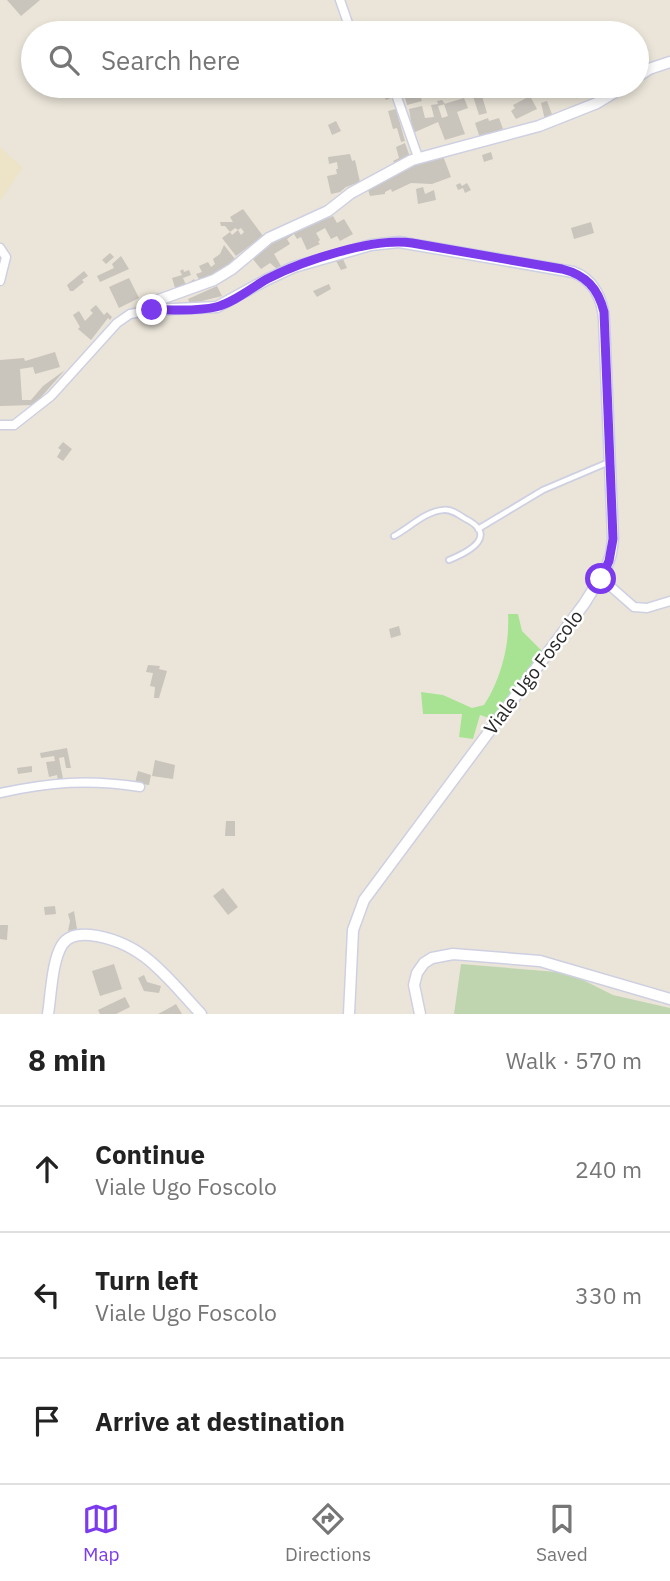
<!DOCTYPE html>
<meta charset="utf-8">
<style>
:root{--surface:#fff;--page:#f2f2f2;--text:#222;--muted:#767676;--line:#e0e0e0;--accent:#7c3aed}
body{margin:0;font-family:"IBM Plex Sans",sans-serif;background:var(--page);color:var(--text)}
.stop{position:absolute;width:21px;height:21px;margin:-16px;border:5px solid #7c3aed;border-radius:50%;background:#fff}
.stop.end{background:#7c3aed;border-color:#fff;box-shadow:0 2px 7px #0008}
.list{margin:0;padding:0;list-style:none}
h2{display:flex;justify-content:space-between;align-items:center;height:91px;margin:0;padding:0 28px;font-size:30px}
h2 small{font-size:23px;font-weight:400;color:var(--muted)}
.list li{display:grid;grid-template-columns:46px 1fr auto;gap:21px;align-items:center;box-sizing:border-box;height:126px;padding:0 28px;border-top:2px solid var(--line)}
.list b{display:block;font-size:26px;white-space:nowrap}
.list p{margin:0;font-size:23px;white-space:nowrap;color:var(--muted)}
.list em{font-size:23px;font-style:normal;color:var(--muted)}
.icon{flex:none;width:38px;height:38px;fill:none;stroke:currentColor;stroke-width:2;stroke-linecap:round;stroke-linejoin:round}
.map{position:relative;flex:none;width:670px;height:1014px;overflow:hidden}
.search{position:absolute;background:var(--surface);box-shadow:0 4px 10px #0003;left:21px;right:21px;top:21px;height:77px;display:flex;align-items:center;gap:18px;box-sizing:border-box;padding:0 24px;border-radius:38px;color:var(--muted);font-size:26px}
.sheet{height:469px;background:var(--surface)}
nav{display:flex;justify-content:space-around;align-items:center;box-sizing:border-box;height:98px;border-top:2px solid var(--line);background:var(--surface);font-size:19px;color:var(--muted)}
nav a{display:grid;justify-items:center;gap:4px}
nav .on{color:var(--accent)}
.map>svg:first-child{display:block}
.education{fill:#ede4c8}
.green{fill:#a8e394}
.cemetery{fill:#bfd5b0}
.building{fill:#c9c4bc}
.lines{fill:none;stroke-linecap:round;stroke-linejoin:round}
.service-casing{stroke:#ced0e2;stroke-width:8}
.minor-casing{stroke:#ced0e2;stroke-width:11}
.tertiary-casing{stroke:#ced0e2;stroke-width:13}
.service{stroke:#fff;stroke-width:4.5}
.minor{stroke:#fff;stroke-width:8}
.tertiary{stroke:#fff;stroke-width:10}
.route{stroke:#7c3aed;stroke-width:9}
.labels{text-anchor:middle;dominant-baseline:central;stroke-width:5;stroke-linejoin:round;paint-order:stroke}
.street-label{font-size:19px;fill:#282828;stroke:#fff}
</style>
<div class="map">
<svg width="670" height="1014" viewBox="0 0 670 1014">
<rect width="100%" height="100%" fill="#ebe5d9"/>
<path class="education" d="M0,147L23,168L0,201Z"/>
<path class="green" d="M508,614H518L522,631L542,651L492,719L480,715L473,739L459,737L462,714H423L421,692L443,695L472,708L484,705C501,679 510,644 508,614Z"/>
<path class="cemetery" d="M461,964L569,973L613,995L670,1008V1014H454Z"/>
<g class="building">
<path d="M7,0H40L21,16Z"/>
<path d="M303,24L317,25L315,32L301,30Z"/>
<path d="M377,86H385L386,93L391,98L386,100Z"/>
<path d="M402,86H414L415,91L424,89L426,97L421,98L422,101L407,105Z"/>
<path d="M462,86H479L487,113L479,115L471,90L462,93V90L456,92L455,89Z"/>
<path d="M530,96L537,109L516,119L511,111L515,108L513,105Z"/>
<path d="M464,98L468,108L457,112L465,134L445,140L438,122L413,133L409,109L422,106L425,118L434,117L431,105L438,104L437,101L442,100L445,104L438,106L442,118L448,116L444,104Z"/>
<path d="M547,101L553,117L545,120L541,103Z"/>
<path d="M396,109L405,141L401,142L397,128L393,129L388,111Z"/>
<path d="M488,118L489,121L499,118L503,129L480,138L475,123Z"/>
<path d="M336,121L341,131L332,135L328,125Z"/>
<path d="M405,143L410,157L396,166L393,161L399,158L396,147Z"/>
<path d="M491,152L493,159L484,162L482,155Z"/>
<path d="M350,154L352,161L355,160L360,182L346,187L340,192L331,194L327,176L337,174L336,169H338L337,162L329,164L328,157Z"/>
<path d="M443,156L451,177L432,184L411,183L392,192L391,189L385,192V194L370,196L368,190L406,167L422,159L424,163Z"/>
<path d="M460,183L462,186L467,183L471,190L465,193L463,188L458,190L456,185Z"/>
<path d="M423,187L425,194L434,190L436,200L418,204L416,189Z"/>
<path d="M243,209L263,236L236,256L222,238L230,232L232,235L238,230L241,235L244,232L241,228L238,230L235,228L230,232L225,226H221L220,222H233L230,217Z"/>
<path d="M328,215L329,218L333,216L337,223L344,219L353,234L340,241L337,236L331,239L325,228L316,233L320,240L318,242L320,244L307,250L301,237L297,239L294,234L287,239L290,244L274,254L281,266L277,269L270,263L261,269L252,258L284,234Z"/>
<path d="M591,222L594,233L574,239L571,228Z"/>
<path d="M224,245L238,263L201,283L196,274L202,272L199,266L208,262L211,267L215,264L213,259L220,254Z"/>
<path d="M110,253L114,257L106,264L102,260Z"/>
<path d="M121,256L129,269L100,282L97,276L114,268L112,264Z"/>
<path d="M343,259L347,268L341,270L336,261Z"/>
<path d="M183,269L184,272L189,270L191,275L183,278L186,285L194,279L197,284L176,291L172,278L182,275L180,271Z"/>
<path d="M84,271L88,276L82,280L84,282L73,291H70L67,285Z"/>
<path d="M129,278L139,298L119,308L109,287Z"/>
<path d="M329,284L331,289L317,297L313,291Z"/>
<path d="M217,286L222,296L190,304L188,299Z"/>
<path d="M96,305L104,315L107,312L112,317L110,320L108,318L91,340L78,329L80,327L73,315L79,311L85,321L93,313L90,310Z"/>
<path d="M55,352L60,367L35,374L33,367L20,369L22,400H31L43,386L65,370L34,405L0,406V360L24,358L25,361Z"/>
<path d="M63,442L72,449L63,461L57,457L61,450L58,448Z"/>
<path d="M399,626L401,635L391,638L389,629Z"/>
<path d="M148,665L160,666L159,669L167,671L159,698H154L155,687L150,686L153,673L146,672Z"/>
<path d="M67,748L71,768H66L64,757L59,758L63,779L58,780L57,775L49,777L46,762L55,761L54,756L41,758L40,753Z"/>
<path d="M155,760L175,765L173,779L152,776Z"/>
<path d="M32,766V772L18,774L17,768Z"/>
<path d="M138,771L151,775L149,785L135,783Z"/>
<path d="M226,821H235V836H225Z"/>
<path d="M223,888L238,907L228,915L213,896Z"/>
<path d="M55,906L56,914L45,915L44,907Z"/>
<path d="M74,911L77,929L68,931L70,921L68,914Z"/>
<path d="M0,925H8L7,940L0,939Z"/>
<path d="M114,964L122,989L100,996L92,971Z"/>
<path d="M144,975L147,982L161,986L159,993L144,991L138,978Z"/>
<path d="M125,997L130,1007L116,1014H100L98,1010Z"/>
<path d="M176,1004L182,1014H158L171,1007Z"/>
</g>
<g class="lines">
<g class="service-casing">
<g id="service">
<path d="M478,529L543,490L609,462"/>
<path d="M394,536C409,528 426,511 443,510C451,509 458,514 464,518C499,535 471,551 449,560"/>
</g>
</g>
<g class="minor-casing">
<g id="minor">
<path d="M340,0L349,26L355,33"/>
<path d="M393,86L418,157"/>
<path d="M0,248L6,257L0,281"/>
<path d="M0,425H14L51,396L117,323L130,314L152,310"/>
<path d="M601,578L634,607L647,608L670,601"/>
<path d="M0,793C51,782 88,779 140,787"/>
</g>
</g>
<g class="tertiary-casing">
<g id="tertiary">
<path d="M637,77L649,69L670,62"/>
<path d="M48,1014C51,995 52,961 62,945C68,935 79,934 90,935C143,941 167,978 201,1014"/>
<path d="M349,1014L353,930L364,900L584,604L606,569L611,554L613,539L604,320C603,299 593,279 573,272L399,242L371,245L294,267L266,280L217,307L152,310L153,302L214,280L232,269L269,238L328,211L351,193L412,160L539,126L597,103L625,86"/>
<path d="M420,1014L414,985L417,973L424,963L432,958L453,954L540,961L670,999"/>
</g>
</g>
<use href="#service" class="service"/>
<use href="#minor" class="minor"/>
<use href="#tertiary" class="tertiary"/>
</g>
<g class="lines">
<path class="route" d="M152,310C172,309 196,312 216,307C235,302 251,288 267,279C302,261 374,237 412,243L562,269C586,275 598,288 604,312L613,539L609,561L601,579"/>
</g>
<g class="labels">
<g class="street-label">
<text transform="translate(533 672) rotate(-53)">Viale Ugo Foscolo</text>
</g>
</g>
</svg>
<div class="stop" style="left:601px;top:579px"></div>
<div class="stop end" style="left:152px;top:310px"></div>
<div class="search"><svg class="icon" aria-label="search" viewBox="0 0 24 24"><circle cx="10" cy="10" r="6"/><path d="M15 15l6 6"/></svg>Search here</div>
</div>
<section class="sheet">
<h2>8 min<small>Walk · 570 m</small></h2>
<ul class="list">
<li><svg class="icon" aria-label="ahead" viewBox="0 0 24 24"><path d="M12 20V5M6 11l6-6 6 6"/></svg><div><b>Continue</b><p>Viale Ugo Foscolo</p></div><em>240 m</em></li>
<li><svg class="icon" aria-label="left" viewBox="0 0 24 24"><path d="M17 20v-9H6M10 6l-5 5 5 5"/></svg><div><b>Turn left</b><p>Viale Ugo Foscolo</p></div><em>330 m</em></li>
<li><svg class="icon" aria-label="arrive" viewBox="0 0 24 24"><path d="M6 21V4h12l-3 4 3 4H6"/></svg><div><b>Arrive at destination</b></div></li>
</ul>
</section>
<nav>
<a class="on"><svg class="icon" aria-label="map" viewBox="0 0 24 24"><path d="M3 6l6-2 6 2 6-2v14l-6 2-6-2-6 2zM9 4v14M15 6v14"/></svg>Map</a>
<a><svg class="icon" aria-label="directions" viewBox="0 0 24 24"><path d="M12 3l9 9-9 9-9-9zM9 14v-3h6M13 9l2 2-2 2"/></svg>Directions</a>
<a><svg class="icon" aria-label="saved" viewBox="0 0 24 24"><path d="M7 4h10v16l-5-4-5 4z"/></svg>Saved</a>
</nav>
